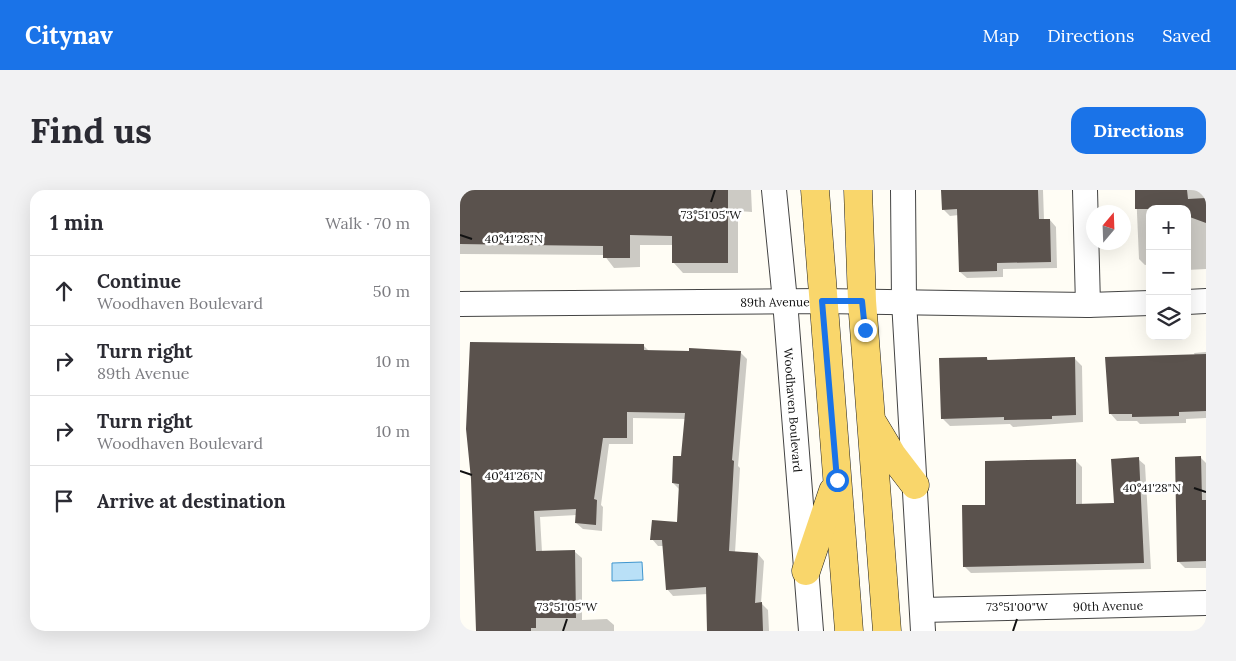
<!DOCTYPE html>
<meta charset="utf-8">
<style>
:root{--surface:#fff;--page:#f2f2f3;--text:#2b2b33;--muted:#7c7c81;--line:#e1e1e2;--accent:#1a73e8}
body{margin:0;font-family:Lora,serif;background:var(--page);color:var(--text)}
.controls{position:absolute;right:15px;top:15px;display:grid;overflow:hidden;border-radius:10px;box-shadow:0 5px 20px #0002}
.controls button{width:45px;height:45px;display:grid;place-items:center;padding:0;border:0;border-bottom:1px solid var(--line);background:var(--surface);color:var(--text);font:25px sans-serif}
.compass{position:absolute;left:626px;top:15px;width:45px;height:45px;border-radius:50%;background:var(--surface);box-shadow:0 5px 20px #0002;rotate:19deg}
.stop{position:absolute;width:15px;height:15px;margin:-11px;border:4px solid #1a73e8;border-radius:50%;background:#fff}
.stop.end{background:#1a73e8;border-color:#fff;box-shadow:0 1px 5px #0008}
.list{margin:0;padding:0;list-style:none}
h2{display:flex;justify-content:space-between;align-items:center;height:65px;margin:0;padding:0 20px;font-size:21px}
h2 small{font-size:16px;font-weight:400;color:var(--muted)}
.list li{display:grid;grid-template-columns:32px 1fr auto;gap:15px;align-items:center;box-sizing:border-box;height:70px;padding:0 20px;border-top:1px solid var(--line)}
.list b{display:block;font-size:19px;white-space:nowrap}
.list p{margin:0;font-size:16px;white-space:nowrap;color:var(--muted)}
.list em{font-size:16px;font-style:normal;color:var(--muted)}
.icon{flex:none;width:28px;height:28px;fill:none;stroke:currentColor;stroke-width:2;stroke-linecap:round;stroke-linejoin:round}
.map{position:relative;flex:none;width:746px;height:441px;overflow:hidden;border-radius:15px}
header{display:flex;align-items:center;gap:30px;box-sizing:border-box;height:70px;padding:0 25px;background:var(--accent);color:#fff}
header strong{font-size:24px}
nav{display:flex;gap:28px;margin-inline-start:auto;font-size:18px}
.intro{display:flex;align-items:center;justify-content:space-between;box-sizing:border-box;height:120px;padding:0 30px}
h1{margin:0;font-size:35px}
.button{padding:12px 22px;border-radius:15px;background:var(--accent);color:#fff;font-size:18px;font-weight:700}
main{display:flex;gap:30px;padding:0 30px}
aside{flex:1;background:var(--surface);border-radius:15px;box-shadow:0 5px 20px #0002}
.map>svg:first-child{display:block}
.water{fill:#b9e0f7;stroke:#3f96cf}
.shadow{fill:#0003}
.building{fill:#5a524d}
.lines{fill:none;stroke-linecap:round;stroke-linejoin:round}
.street-casing{stroke:#444;stroke-width:26}
.primary-casing{stroke:#222;stroke-width:29}
.street{stroke:#fff;stroke-width:24}
.primary{stroke:#f9d66b;stroke-width:28}
.route{stroke:#1a73e8;stroke-width:6}
.ticks{fill:none;stroke:#111;stroke-width:2}
.labels{text-anchor:middle;dominant-baseline:central;stroke-width:5;stroke-linejoin:round;paint-order:stroke}
.street-label{font-size:12px;fill:#111;stroke:#fff}
.ticks-label{font-size:12px;text-anchor:middle;fill:#111;stroke:#fff;stroke-width:5;stroke-linejoin:round;paint-order:stroke}
</style>
<header>
<strong>Citynav</strong>
<nav><a>Map</a><a>Directions</a><a>Saved</a></nav>
</header>
<div class="intro"><h1>Find us</h1><a class="button">Directions</a></div>
<main>
<aside>
<h2>1 min<small>Walk · 70 m</small></h2>
<ul class="list">
<li><svg class="icon" aria-label="ahead" viewBox="0 0 24 24"><path d="M12 20V5M6 11l6-6 6 6"/></svg><div><b>Continue</b><p>Woodhaven Boulevard</p></div><em>50 m</em></li>
<li><svg class="icon" aria-label="right" viewBox="0 0 24 24"><path d="M7 20v-9h11M14 6l5 5-5 5"/></svg><div><b>Turn right</b><p>89th Avenue</p></div><em>10 m</em></li>
<li><svg class="icon" aria-label="right" viewBox="0 0 24 24"><path d="M7 20v-9h11M14 6l5 5-5 5"/></svg><div><b>Turn right</b><p>Woodhaven Boulevard</p></div><em>10 m</em></li>
<li><svg class="icon" aria-label="arrive" viewBox="0 0 24 24"><path d="M6 21V4h12l-3 4 3 4H6"/></svg><div><b>Arrive at destination</b></div></li>
</ul>
</aside>
<div class="map">
<svg width="746" height="441" viewBox="0 0 746 441">
<rect width="100%" height="100%" fill="#fffdf5"/>
<path class="water" d="M182,372L183,390L152,391V373Z"/>
<g class="shadow">
<path d="M0,0H291L292,22L278,21V83H223L213,72V55H180V77L154,78L144,65L0,64Z"/>
<path d="M482,0H583L584,30H590L596,37L597,78L543,79V87L507,88L500,82L499,25L490,26L483,19Z"/>
<path d="M676,0H746V79L727,80V19H690V74L685,75L679,69Z"/>
<path d="M183,155L189,161L280,162L287,169L278,276L280,278L275,363L298,364L304,371L301,413L308,420L309,441H248V404L213,406L207,399L204,356H198L192,349L218,333L220,300L213,293L222,268L226,229L173,228V254H149L141,315L143,317L142,341L123,339L116,333L117,325L80,327L82,362H115L122,368V430L147,429L154,435V441H17L13,310Z"/>
<path d="M746,162V228L726,229V233L680,234L677,231H657L650,223L735,166L734,163Z"/>
<path d="M527,168L529,171L615,169L622,176L623,232L553,237L550,234L490,236L482,228Z"/>
<path d="M741,268L746,273V378H725L718,371Z"/>
<path d="M678,269L685,275L691,379L511,383L504,376L526,316L615,270L622,277V315L655,314Z"/>
</g>
<g class="building">
<path d="M0,0H268V73H212V46L170,45V68H143V56L0,54Z"/>
<path d="M481,0H578L579,29H590L591,72L537,73V81L499,82L497,19L482,20Z"/>
<path d="M675,0H727L728,9L746,8V33L727,26V19H675Z"/>
<path d="M10,152L184,154V160L229,161V158L281,161L272,270L274,271L269,361L298,363L295,413L302,412L303,441H247L246,397L206,400L202,350H190L192,330L217,332L219,294L212,293L213,266H221L225,223L167,222V248H143L134,309L137,310L136,335L115,333L116,319L74,321L76,361L115,360L116,428H76V438H71V441H16L11,289L6,239Z"/>
<path d="M746,164V221L719,222V226L672,227V224H649L645,167Z"/>
<path d="M527,167V170L615,167L616,225L592,226V229L544,230V227L481,229L479,168Z"/>
<path d="M741,266L742,310H746V371L717,372L715,267Z"/>
<path d="M679,267L684,373L503,377L502,315H525V271L616,269V314L654,313L651,269Z"/>
</g>
<g class="lines">
<g class="street-casing">
<g id="street">
<path id="s1" d="M314,0L325,111L351,441"/>
<path d="M443,0L444,111L463,441"/>
<path d="M625,0L628,115"/>
<path d="M727,112L746,111"/>
<path id="s2" d="M0,114L362,111L628,115L690,113"/>
<path id="s3" d="M462,420L746,413"/>
</g>
</g>
<g class="primary-casing">
<g id="primary">
<path d="M355,0L389,441"/>
<path d="M398,0L402,111L427,441"/>
<path d="M414,235L432,265L455,295"/>
<path d="M346,381L373,301"/>
</g>
</g>
<use href="#street" class="street"/>
<use href="#primary" class="primary"/>
</g>
<g class="lines">
<path class="route" d="M377,290L362,111H402L405,140"/>
</g>
<path class="ticks" d="M251,12L255,0M0,45L12,49M0,281L12,285M734,298L746,302M103,441L107,429M553,441L557,429"/>
<g class="labels">
<g class="street-label">
<text stroke="none"><textPath href="#s2" startOffset="315">89th Avenue</textPath></text>
<text stroke="none"><textPath href="#s1" startOffset="221">Woodhaven Boulevard</textPath></text>
<text stroke="none"><textPath href="#s3" startOffset="186">90th Avenue</textPath></text>
</g>
</g>
<g class="ticks-label">
<text x="251" y="29">73°51'05"W</text>
<text x="54" y="53">40°41'28"N</text>
<text x="54" y="290">40°41'26"N</text>
<text x="692" y="302">40°41'28"N</text>
<text x="107" y="421">73°51'05"W</text>
<text x="557" y="421">73°51'00"W</text>
</g>
</svg>
<div class="controls">
<button>+</button>
<button>−</button>
<button><svg class="icon" aria-label="layers" viewBox="0 0 24 24"><path d="M12 4l9 5-9 5-9-5zM3 14l9 5 9-5"/></svg></button>
</div>
<svg class="compass" viewBox="-18 -18 36 36"><path d="M0-13l5 13h-10z" fill="#e53935"/><path d="M0 13l5-13h-10z" fill="#7c7c81"/></svg>
<div class="stop" style="left:377px;top:290px"></div>
<div class="stop end" style="left:405px;top:140px"></div>
</div>
</main>
